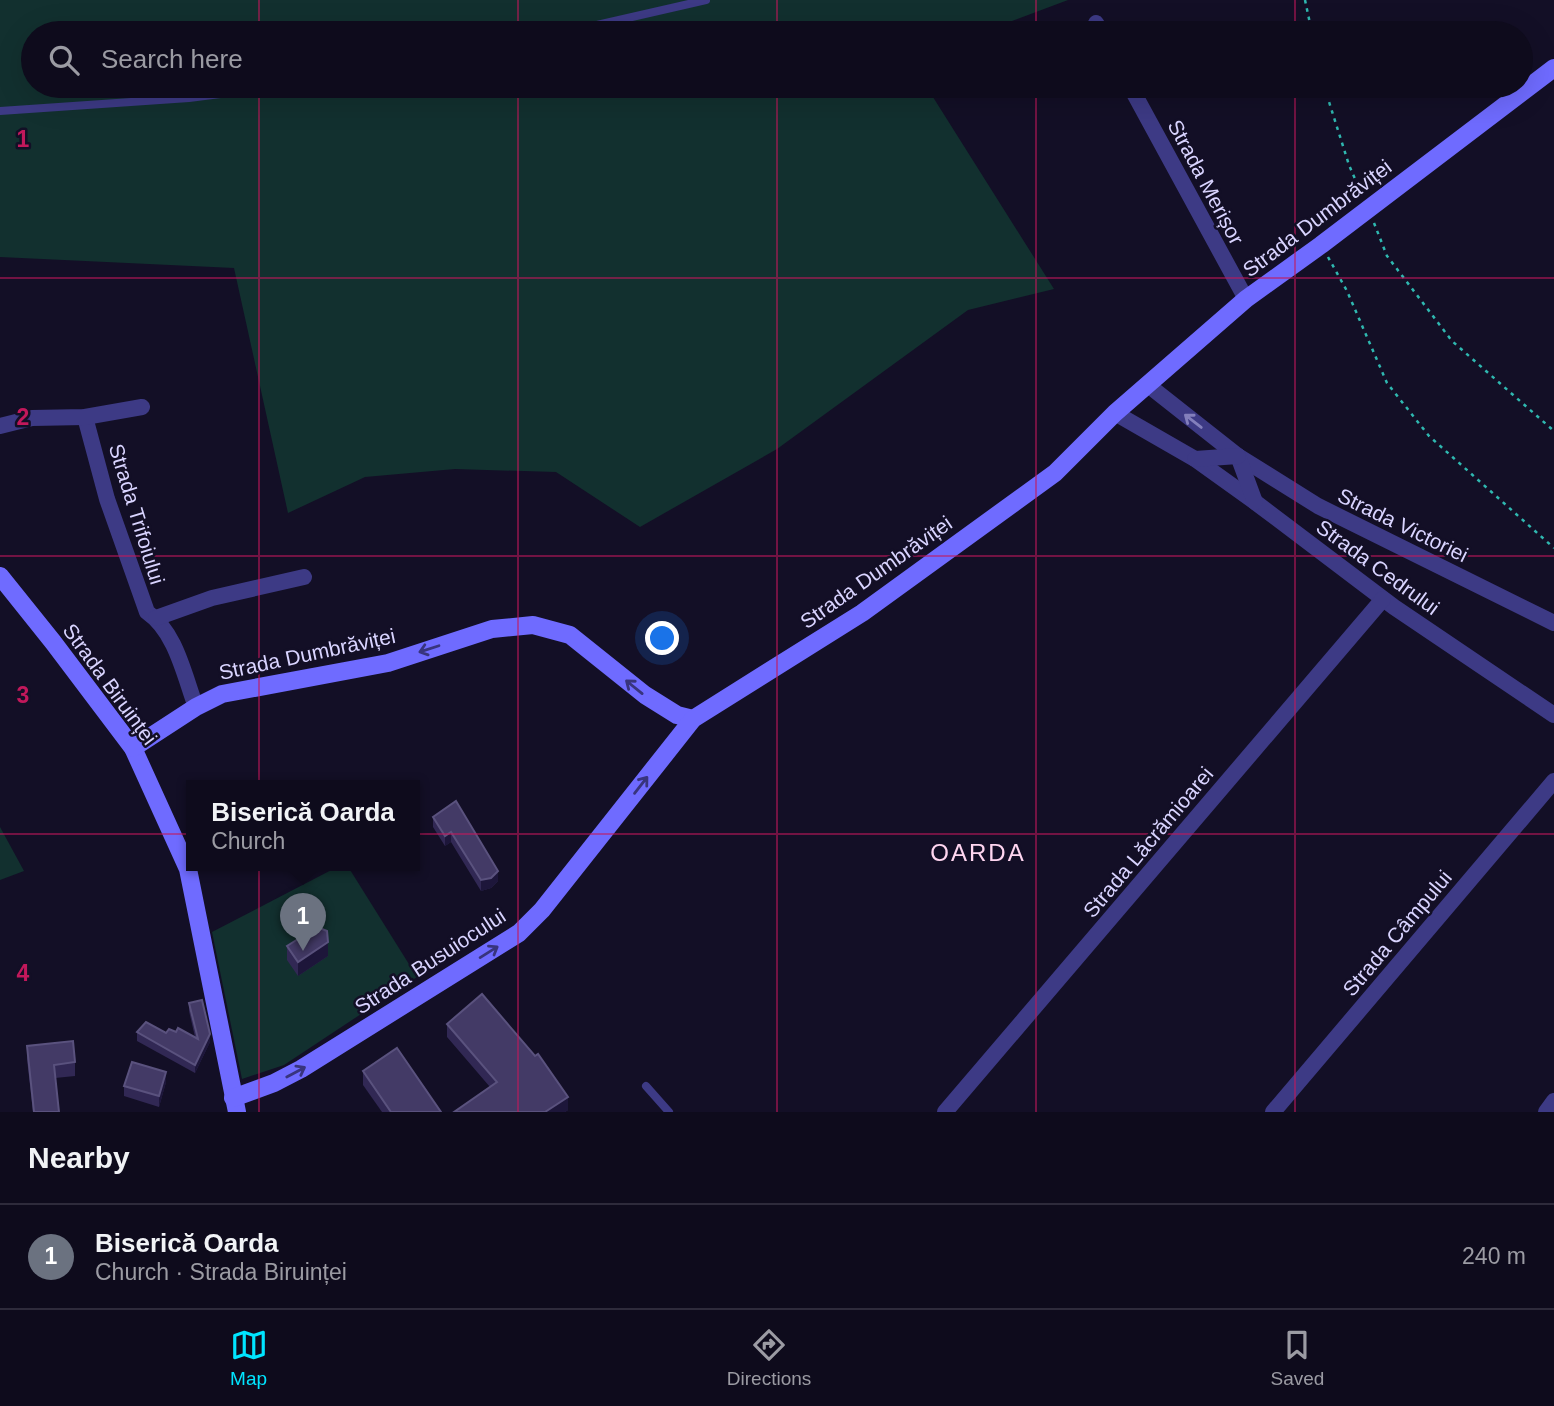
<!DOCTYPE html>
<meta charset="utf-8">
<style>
:root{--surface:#0e0b1c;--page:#171425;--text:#f1f3f6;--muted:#9b9ba3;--line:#2e2b3b;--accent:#00e5ff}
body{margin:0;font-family:Arial,sans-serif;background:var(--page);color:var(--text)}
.you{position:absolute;left:663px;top:639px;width:24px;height:24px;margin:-18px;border:5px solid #fff;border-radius:50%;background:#1a73e8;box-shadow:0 0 0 10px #1a73e833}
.badge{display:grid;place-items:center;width:46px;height:46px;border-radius:50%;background:var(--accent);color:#fff;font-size:23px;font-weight:700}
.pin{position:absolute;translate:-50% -58px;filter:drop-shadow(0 2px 4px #0008)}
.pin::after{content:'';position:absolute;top:37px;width:24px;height:21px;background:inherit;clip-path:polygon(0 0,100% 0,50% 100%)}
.popup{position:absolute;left:186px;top:780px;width:234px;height:91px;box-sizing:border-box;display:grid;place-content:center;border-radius:0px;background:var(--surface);filter:drop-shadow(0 2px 5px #0005);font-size:23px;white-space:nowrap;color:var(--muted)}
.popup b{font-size:26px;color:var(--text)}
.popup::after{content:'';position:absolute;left:50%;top:100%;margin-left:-14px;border:14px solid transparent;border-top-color:var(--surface)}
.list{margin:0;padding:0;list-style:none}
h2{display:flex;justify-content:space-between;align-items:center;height:91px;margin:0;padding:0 28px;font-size:30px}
h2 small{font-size:23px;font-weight:400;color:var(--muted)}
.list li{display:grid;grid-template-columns:46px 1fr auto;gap:21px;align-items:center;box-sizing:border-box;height:105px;padding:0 28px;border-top:2px solid var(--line)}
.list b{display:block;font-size:26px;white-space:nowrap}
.list p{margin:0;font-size:23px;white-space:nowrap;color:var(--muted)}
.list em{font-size:23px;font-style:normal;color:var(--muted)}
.icon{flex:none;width:38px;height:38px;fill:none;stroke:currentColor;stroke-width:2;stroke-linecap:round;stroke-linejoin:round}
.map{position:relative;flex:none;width:1554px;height:1112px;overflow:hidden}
.search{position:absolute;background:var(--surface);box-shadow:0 7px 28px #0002;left:21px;right:21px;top:21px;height:77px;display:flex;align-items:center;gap:18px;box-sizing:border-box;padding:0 24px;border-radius:38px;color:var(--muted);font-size:26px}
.sheet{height:196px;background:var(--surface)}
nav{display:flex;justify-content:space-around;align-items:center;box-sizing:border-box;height:98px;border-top:2px solid var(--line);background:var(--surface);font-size:19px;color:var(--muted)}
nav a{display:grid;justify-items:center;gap:4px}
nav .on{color:var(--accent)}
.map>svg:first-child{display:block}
.green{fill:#12302f}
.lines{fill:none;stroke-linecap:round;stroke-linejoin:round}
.path{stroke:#2fb8b0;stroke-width:2.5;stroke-dasharray:3.5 5;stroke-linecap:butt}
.service{stroke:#3d3a85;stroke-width:8}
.minor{stroke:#3d3a85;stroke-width:16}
.secondary{stroke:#6f6bff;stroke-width:18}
.wall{fill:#312854}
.shaded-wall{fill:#1d163a}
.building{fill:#433a66;stroke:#5a527e;stroke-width:2}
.oneway{stroke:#837fbc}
.oneway2{stroke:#38347d}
.grid{fill:none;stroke:#c2185b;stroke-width:2;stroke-opacity:0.55}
.labels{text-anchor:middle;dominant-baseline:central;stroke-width:5;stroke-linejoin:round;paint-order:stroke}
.street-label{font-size:21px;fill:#d9d4ff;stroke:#130f26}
.quarter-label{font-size:24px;letter-spacing:2px;fill:#ffd6f0;stroke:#130f26}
.grid-label{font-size:23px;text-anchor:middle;font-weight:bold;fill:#c2185b;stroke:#130f26;stroke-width:5;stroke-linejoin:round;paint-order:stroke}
</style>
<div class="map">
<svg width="1554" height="1112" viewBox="0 0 1554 1112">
<rect width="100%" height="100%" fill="#130f26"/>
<g class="green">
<path d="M0,0H1068L980,33H33V86H926L1054,289L968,310L777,449L640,527L556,472L455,469L365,477L288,513L234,268L0,257Z"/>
<path d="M0,827L24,871L0,880Z"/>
<path d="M341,865H347L417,977L284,1065L242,1079L212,932Z"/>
</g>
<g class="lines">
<g class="path">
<path d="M1305,0L1312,33"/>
<path d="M1324,86L1349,165L1362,195"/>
<path d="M1374,223L1387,256L1452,341L1554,431"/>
<path d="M1328,257L1347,291L1387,383L1429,436L1554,548"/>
</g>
<g class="service">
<path d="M562,33L706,0"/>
<path d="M0,111L189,98L283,86"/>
<path d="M646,1086L669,1112"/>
</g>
<g class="minor">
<path d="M1096,23L1102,33"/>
<path d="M1130,86L1246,299"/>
<path d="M1148,385L1238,456L1318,506L1554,623"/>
<path d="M1115,413L1195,459L1255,502L1394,607L1554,715"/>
<path d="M85,417L107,499L147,612C176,632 184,675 196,707"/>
<path d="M0,426L32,418L85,417L142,407"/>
<path d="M1238,456L1255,502"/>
<path d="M1195,459L1238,456"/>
<path d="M156,618L212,598L304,577"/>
<path d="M945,1112L1383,599"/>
<path d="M1273,1112L1554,781"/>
<path d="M1546,1112L1554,1101"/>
</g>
<g class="secondary">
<path d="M0,576L53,642L133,748L188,869L237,1112"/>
<path d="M133,748L196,707L222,694L388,663L492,629L533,625L570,635L645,695L677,715L693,719"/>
<path d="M233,1098L274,1083L301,1069L519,933L542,910L693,719L862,613L1055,473L1115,413L1246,299L1321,245L1554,68"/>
</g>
</g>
<g class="wall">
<path d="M456,801L498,881L491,888L481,891L451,842L445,846L433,827V817Z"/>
<path d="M287,946L328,956L298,976L287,960Z"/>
<path d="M189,1003L210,1042L195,1073L137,1041V1032L166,1033L195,1037L189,1011Z"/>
<path d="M447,1024L568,1110L565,1112H454L490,1087L447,1037Z"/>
<path d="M27,1046L75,1062V1076L55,1078L59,1112H33L27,1059Z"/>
<path d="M363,1071L441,1112H382L363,1085Z"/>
<path d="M166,1082L159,1107L124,1096V1086Z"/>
</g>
<g class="shaded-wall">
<path d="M451,832V842L445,846V836Z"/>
<path d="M498,871V881L491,888L481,891V880Z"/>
<path d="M328,942V956L298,976V962Z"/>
<path d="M210,1034V1042L195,1073V1065Z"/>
<path d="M166,1072V1082L159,1107V1096Z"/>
<path d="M568,1097V1110L565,1112H545Z"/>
</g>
<g class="building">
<path d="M456,801L498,871L491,878L481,880L451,832L445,836L433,817Z"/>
<path d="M317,927L327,931L328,942L298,962L287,946Z"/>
<path d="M482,994L535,1056L538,1054L568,1097L545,1112H454L497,1082L447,1024Z"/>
<path d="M202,1000L210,1034L195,1065L137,1032L146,1022L166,1033L169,1029L176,1032L178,1028L198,1039L189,1003Z"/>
<path d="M73,1041L75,1062L54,1065L59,1112H34L27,1046Z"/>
<path d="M397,1048L441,1112H391L363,1071Z"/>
<path d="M132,1062L166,1072L159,1096L124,1086Z"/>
</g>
<defs><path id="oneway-shaft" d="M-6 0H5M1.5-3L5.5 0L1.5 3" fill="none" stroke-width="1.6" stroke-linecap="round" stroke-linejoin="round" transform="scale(1.75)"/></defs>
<use class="oneway" href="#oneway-shaft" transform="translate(1193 421) rotate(-142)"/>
<g class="oneway2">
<use href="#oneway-shaft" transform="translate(429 649) rotate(162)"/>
<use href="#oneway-shaft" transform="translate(634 687) rotate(-141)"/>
<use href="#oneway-shaft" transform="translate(641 785) rotate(-52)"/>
<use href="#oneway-shaft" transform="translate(489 952) rotate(-32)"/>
<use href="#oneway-shaft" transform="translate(296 1072) rotate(-28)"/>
</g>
<path class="grid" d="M259,0V33M518,0V33M777,0V33M1036,0V33M1295,0V33M259,86V1112M518,86V1112M777,86V1112M1036,86V1112M1295,86V1112M0,278H1554M0,556H1554M0,834H1554"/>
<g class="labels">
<g class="street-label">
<text transform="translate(1206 182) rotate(62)">Strada Merișor</text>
<text transform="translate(1317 218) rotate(-37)">Strada Dumbrăviței</text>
<text transform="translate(137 514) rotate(73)">Strada Trifoiului</text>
<text transform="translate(1403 525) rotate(26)">Strada Victoriei</text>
<text transform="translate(1378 567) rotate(36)">Strada Cedrului</text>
<text transform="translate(876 572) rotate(-35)">Strada Dumbrăviței</text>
<text transform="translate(307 654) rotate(-12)">Strada Dumbrăviței</text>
<text transform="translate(110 684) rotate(54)">Strada Biruinței</text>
<text transform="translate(1148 842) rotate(-50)">Strada Lăcrămioarei</text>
<text transform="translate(1397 933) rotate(-50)">Strada Câmpului</text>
<text transform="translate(430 961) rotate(-33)">Strada Busuiocului</text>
</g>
<g class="quarter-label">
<text x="978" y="852">OARDA</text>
</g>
</g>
<g class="grid-label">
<text x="23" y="147">1</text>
<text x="23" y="425">2</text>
<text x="23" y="703">3</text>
<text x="23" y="981">4</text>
</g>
</svg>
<div class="you"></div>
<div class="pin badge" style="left:303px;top:951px;background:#6b7280">1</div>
<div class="popup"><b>Biserică Oarda</b>Church</div>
<div class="search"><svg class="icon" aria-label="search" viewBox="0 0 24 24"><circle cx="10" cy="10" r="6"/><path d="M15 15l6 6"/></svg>Search here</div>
</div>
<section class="sheet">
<h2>Nearby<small></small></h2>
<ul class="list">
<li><span class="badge" style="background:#6b7280">1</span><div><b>Biserică Oarda</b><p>Church · Strada Biruinței</p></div><em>240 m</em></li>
</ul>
</section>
<nav>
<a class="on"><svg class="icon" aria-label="map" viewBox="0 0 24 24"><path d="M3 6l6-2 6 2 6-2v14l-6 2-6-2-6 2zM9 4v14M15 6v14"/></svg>Map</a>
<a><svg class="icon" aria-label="directions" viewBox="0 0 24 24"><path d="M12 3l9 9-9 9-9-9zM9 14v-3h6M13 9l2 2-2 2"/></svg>Directions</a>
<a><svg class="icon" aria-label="saved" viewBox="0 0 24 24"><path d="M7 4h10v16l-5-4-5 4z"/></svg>Saved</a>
</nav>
